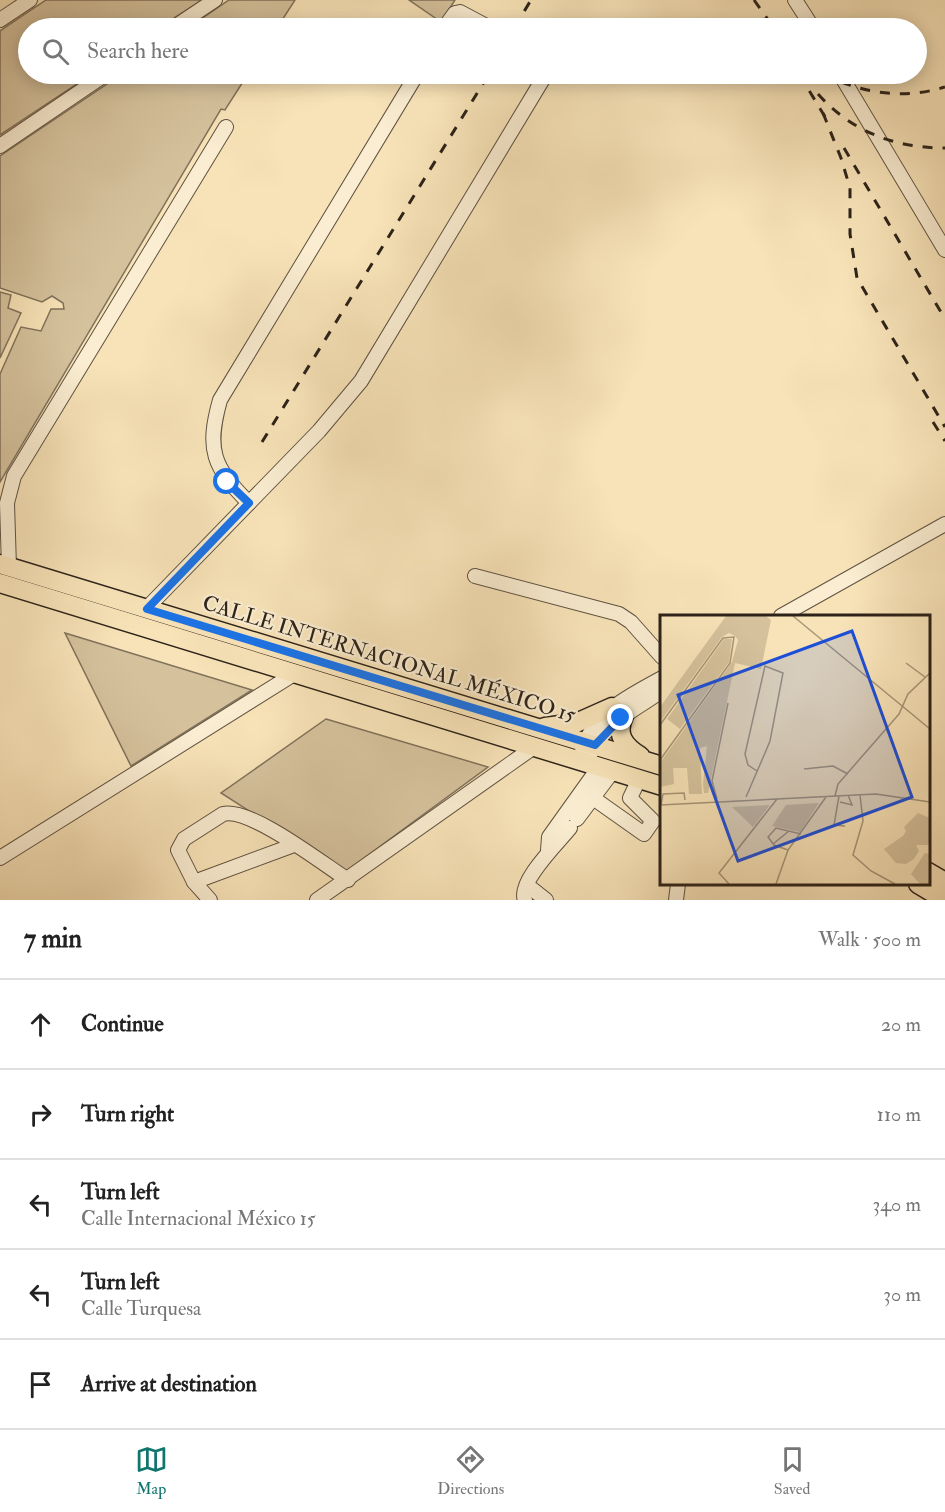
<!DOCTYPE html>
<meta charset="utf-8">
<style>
:root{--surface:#fff;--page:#f2f2f2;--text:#222;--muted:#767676;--line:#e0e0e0;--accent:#0f766e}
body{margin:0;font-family:"IM FELL Double Pica",serif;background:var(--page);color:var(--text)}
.stop{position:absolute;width:18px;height:18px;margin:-14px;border:4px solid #1a73e8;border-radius:50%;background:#fff}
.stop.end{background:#1a73e8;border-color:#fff;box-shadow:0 2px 6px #0008}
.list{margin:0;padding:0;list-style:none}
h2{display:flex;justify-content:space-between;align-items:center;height:78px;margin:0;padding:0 24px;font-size:26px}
h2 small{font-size:20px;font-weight:400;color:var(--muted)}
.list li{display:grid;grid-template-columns:39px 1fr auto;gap:18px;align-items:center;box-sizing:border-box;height:90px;padding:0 24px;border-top:2px solid var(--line)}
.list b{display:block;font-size:22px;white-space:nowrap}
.list p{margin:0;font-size:20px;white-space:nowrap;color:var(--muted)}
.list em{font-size:20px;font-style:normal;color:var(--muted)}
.icon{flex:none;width:33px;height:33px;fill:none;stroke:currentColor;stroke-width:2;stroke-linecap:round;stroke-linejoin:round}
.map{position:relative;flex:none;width:945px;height:900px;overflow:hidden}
.search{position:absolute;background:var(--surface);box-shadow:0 3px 15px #0003;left:18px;right:18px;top:18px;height:66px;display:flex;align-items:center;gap:15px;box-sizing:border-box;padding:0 21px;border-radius:33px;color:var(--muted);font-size:22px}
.sheet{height:528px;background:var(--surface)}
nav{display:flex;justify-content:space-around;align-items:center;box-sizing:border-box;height:84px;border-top:2px solid var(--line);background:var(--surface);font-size:16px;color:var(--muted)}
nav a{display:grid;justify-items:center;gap:3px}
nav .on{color:var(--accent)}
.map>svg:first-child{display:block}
.green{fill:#d5c29d;stroke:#80725b;stroke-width:1.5}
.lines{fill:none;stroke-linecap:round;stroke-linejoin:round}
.minor-casing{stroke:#5f5241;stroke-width:16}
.major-casing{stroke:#2c2219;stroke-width:21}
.minor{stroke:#faedd1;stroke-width:14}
.major{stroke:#f8e3b8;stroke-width:18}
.rail{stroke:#2c2219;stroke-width:3;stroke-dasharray:10 10;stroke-linecap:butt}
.route{stroke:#1a73e8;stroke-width:8}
.labels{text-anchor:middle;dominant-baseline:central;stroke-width:4.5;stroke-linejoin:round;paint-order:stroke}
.street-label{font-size:21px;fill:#2c2219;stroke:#faedd1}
.inset-road{fill:none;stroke:#a69678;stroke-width:1.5}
.view{fill:#1d4ed8;fill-opacity:0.15;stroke:#1d4ed8;stroke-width:3}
.inset-edge{fill:none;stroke:#2c2219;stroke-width:3}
</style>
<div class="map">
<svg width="945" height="900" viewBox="0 0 945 900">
<rect width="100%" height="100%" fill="#f8e3b8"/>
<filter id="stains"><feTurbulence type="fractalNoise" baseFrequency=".00333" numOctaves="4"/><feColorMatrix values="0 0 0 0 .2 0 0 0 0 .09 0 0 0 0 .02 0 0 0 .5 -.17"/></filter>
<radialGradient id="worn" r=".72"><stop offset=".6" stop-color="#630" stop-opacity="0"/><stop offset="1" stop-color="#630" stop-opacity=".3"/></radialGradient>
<g class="green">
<path d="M46,0H202L159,28H28V74H92L0,135V31Z"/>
<path d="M229,0H295L277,28H188Z"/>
<path d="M409,0H455L441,22Z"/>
<path d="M122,74H248L225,110L221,109L0,482V374L21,327L41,331L51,309H64L63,303L52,296L42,302L0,288V156Z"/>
<path d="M0,292L11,295L8,308L21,313L0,358Z"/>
<path d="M65,633L252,690L131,766Z"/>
<path d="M326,719L488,767L345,872L221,793Z"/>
</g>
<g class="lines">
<g class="minor-casing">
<g id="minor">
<path d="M795,0L813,28"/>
<path d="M0,20L30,0"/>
<path d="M173,28L215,0"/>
<path d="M444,28L455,13L460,12L490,28"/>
<path d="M840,74L945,250"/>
<path d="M0,146L106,74"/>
<path d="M249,503C213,467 206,450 220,400L417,74"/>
<path d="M9,567L7,503L14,476L226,127"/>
<path d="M475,576L619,614L631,622L662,657"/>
<path d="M147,608L319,431L361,381L546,74"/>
<path d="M781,616L945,524"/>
<path d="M582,751C594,712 628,697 662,678"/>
<path d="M591,753C604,724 637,708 662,691"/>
<path d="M593,798L644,834L653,821L630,798L639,779"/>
<path d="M577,819L613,771"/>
<path d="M548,850L549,837L599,767"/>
<path d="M0,858L294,674"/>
<path d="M194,882L294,845"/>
<path d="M527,885L546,900"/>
<path d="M210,900L194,882L178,850L184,839L223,814C250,807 323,864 348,880"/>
<path d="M317,900L534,747"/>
<path d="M525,900C517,882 559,842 570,828"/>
<path d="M676,900L678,884"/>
</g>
</g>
<g class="major-casing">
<g id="major">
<path d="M0,564L662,766"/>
<path d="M0,583L662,786"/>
<path d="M624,716C615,734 624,746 640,756"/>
<path d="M545,727L576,723L612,707"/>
<path d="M928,872L945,882"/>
<path d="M918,884L945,900"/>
</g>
</g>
<use href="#minor" class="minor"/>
<use href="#major" class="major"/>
<g class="rail">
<path d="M754,0L774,28"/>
<path d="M514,28L531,0"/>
<path d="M799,74L827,120"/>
<path d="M823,74C861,93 903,100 945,87"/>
<path d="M818,94C852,132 895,148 945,148"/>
<path d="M823,113L841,158L850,188V234L857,278L945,427"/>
<path d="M844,148L945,319"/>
<path d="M933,422L945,441"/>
<path d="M262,442L489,74"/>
</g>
</g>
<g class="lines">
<path class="route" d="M227,482L249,503L147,609L595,745L621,718"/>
</g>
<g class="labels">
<g class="street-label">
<text transform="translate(389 659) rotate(17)">CALLE INTERNACIONAL MÉXICO 15</text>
</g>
</g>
<g transform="translate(660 615)">
<rect width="270" height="270" fill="#f8e3b8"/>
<path d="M66,1H106L111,5L101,54L75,48L48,178H44L43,169L47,131L40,133L42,179H29L27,153H13L14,169L0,172V148L72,47L78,25L75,21L69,18L62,22L0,107V92ZM64,24H72L69,47L20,114L7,104ZM159,188L140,217L112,211L126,190ZM110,190L93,212L72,192ZM258,198L270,203V236V230H256L259,236L254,244L246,249L236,248L224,234L243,221L246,216L244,212ZM265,238L270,239V269H260L251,259Z" fill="#d5c29d"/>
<path class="inset-road" d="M133,1L270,114M246,48L265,62M0,110L63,23L74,22L70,48L0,145M144,154L173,151L188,159M200,180L203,206L193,240L211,256L235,269M175,181L178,169L239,99L248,79L270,58M179,181L174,210L185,211M86,182L105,138L110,126L123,58L105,51L85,139L88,150L97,156M57,184L52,166L68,88M180,187L192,190L188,180M0,190L216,179L270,187M1,190L3,179L24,178L25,185M113,229L129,216M128,235L114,230L108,222L116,213L141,219M69,269L59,258L117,184M116,269L128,235L166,182"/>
<path class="view" d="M192,16L252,182L78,246L18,80Z"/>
<rect width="270" height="270" class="inset-edge"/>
</g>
<rect width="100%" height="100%" filter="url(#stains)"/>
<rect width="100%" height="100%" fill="url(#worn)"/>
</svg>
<div class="stop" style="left:227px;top:482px"></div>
<div class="stop end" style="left:621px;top:718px"></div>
<div class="search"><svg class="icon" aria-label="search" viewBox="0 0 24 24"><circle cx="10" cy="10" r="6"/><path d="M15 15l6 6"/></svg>Search here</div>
</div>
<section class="sheet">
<h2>7 min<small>Walk · 500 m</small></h2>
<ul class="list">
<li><svg class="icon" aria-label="ahead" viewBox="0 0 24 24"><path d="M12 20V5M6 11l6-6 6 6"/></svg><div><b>Continue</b></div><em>20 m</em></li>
<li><svg class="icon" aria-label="right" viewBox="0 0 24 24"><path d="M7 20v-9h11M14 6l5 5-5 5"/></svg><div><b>Turn right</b></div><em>110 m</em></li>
<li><svg class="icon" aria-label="left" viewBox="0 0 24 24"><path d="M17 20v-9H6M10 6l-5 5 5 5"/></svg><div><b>Turn left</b><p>Calle Internacional México 15</p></div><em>340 m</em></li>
<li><svg class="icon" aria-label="left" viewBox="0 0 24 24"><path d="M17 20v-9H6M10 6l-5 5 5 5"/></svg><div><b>Turn left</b><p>Calle Turquesa</p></div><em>30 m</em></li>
<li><svg class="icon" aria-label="arrive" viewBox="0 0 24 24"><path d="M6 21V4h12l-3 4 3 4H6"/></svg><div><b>Arrive at destination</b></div></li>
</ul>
</section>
<nav>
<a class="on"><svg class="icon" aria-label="map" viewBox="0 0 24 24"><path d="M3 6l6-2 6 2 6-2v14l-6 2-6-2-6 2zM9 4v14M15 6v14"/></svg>Map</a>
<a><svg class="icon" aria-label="directions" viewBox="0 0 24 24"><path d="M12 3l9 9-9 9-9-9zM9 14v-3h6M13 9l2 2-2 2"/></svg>Directions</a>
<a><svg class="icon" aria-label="saved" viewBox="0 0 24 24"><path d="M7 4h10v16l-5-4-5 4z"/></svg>Saved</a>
</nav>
